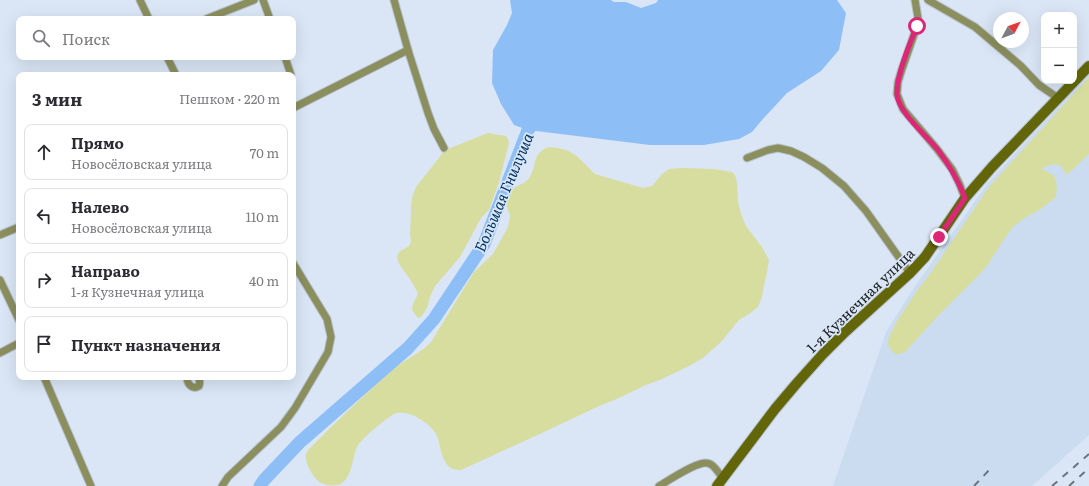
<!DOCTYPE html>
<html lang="ru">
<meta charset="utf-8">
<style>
:root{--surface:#fff;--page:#f2f2f3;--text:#2b2b33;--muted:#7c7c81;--line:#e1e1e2}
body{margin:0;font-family:Literata,serif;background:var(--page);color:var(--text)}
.controls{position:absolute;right:12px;top:12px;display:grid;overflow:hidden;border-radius:8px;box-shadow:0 4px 16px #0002}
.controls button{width:36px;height:36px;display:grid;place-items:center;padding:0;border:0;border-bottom:1px solid var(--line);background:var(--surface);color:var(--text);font:20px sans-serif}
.compass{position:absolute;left:993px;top:12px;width:36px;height:36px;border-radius:50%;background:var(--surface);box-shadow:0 4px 16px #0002;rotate:49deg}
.stop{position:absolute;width:12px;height:12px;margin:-9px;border:3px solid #db2777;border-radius:50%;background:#fff}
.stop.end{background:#db2777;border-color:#fff;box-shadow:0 1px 4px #0008}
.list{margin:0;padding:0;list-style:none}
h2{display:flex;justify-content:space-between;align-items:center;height:52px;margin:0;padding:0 16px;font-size:17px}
h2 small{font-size:13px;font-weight:400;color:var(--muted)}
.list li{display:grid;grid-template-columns:26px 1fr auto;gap:12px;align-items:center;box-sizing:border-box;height:56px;margin:0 8px 8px;padding:0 8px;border:1px solid var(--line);border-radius:8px}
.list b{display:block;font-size:15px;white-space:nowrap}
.list p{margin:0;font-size:13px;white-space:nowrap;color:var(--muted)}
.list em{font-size:13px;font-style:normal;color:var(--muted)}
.icon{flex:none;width:22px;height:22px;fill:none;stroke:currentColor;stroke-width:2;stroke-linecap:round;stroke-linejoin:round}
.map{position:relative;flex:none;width:1089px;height:486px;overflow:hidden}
.search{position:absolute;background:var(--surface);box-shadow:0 4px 16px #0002;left:16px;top:16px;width:280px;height:44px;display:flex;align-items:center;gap:10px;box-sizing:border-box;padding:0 14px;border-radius:8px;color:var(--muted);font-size:15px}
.panel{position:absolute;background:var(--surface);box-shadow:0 4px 16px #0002;left:16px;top:72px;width:280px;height:308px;border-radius:8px}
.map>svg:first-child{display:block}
.built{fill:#cbdcf1}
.green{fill:#d7dd9f}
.water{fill:#8ebef6}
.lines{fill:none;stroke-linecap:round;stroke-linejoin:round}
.river{stroke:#8ebef6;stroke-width:13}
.street-casing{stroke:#b8c2cf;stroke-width:9}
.secondary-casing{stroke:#b8c2cf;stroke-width:12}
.street{stroke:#8b8f5e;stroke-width:7}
.secondary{stroke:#626609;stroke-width:10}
.rail{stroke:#6b737c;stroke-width:2;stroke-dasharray:7 7;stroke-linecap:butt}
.route{stroke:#db2777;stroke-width:5}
.labels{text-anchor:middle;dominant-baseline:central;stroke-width:3.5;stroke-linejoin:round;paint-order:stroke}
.street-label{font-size:14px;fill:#1b1f24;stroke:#dae6f5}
.water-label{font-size:15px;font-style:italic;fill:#013667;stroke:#dae6f5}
</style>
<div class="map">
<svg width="1089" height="486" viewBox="0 0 1089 486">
<rect width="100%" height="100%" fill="#dae6f5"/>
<path class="built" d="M1089,73V435L1032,486H833L886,332L911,292L987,184Z"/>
<g class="green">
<path d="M1089,77V154L1067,175L1060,165L1053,164L1041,169C1057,175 1058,179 1056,197L1041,209L1026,217L1013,227L1005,238L987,266L978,276L939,315L905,352L900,354H895L890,349L888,343L889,337L897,321L917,291L932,271L989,187Z"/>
<path d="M488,133L506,136L508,139L509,143L499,182L489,210L481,218L460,257L435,286L430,297L427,308L421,317L418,318L412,310C412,303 416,300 418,293L410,279L401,267L398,261L397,256L399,252L409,246L411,242L410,235L411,210L412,197L416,187L438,159L443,152L448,149Z"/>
<path d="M548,147L558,148L569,151L578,157L595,174L643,188L652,186L662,174L669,169L682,168L714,169L732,172L735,175L737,182L738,202L741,214L746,226L762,247L769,260L767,273L764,285L762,297L758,307L749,314L739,320L721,342L703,358L689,366L662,379L646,385L619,398L597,407L542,433L461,470C441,471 442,449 437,436C432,427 427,423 418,418C412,414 404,412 397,413C390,414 362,439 358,445C352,457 353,476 341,484C336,486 326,486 321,483C314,479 304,463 306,454C307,452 308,451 309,449C337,421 366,393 396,367C408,358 421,353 431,342L474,272L493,254L508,227L510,216L505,202V197C508,194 511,191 514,188C520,184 528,183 531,175C537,162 533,154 548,147Z"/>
</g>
<path class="water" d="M510,0H611L614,2H626L641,8L656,3L658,0H837L846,13L839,50L821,71L787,93L762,120L752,132L739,139L704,145H650L528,130L514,125L501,104L492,83L493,50L507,25L512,13Z"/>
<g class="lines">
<path class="river" d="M260,486L264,480L300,442L408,348L434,319L484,244L528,130L539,116"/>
<g class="street-casing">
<g id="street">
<path d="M140,0L149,19"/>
<path d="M263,0L270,19"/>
<path d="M394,0L408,50L428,113L434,129L444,148"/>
<path d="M915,0L918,18L917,26L902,69L898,82L897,94L903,109L937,149L952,169L959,183L965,198"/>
<path d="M928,0L975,27L1021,66L1039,85L1058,98"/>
<path d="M206,19L254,0"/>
<path d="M167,57L176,75"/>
<path d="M285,57L291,75"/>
<path d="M293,108L408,50"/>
<path d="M747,158L768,150L778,148L791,151L804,157L822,168L844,186L866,211L910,273"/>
<path d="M0,235L19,227"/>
<path d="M0,280L19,320"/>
<path d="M0,353L19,343"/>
<path d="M44,377L91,486"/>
<path d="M187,377C187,384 192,390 199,386C200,383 200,380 198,377"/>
<path d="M222,486L228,477L281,427L295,408L328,352L331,337L327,319L293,263"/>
<path d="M659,486C668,481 701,458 710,464C715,466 719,474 723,478"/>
</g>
</g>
<g class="secondary-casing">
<path id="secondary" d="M717,486L775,409L797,383L822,355L845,332L910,273L925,257L965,198L992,167L1089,66"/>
</g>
<use href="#street" class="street"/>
<use href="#secondary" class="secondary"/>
<g class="rail">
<path d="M974,486L992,467"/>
<path d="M1052,486L1089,454"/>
<path d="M1069,486L1089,468"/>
</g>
</g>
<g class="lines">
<path class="route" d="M917,26C910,43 896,76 897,94C898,112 927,136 938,150C950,166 958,180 965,198L939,237"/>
</g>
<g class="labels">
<g class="street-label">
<text transform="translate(860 300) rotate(-44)">1-я Кузнечная улица</text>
</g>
<g class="water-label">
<text transform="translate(503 192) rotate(-67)">Большая Гнилуша</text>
</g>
</g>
</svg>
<div class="controls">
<button>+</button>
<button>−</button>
</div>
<svg class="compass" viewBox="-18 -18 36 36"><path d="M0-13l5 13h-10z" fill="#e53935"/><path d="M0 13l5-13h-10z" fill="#7c7c81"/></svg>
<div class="stop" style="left:917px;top:26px"></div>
<div class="stop end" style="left:939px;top:237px"></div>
<div class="search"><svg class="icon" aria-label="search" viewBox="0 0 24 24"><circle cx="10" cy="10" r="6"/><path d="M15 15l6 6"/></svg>Поиск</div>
<section class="panel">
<h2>3 мин<small>Пешком · 220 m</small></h2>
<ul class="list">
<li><svg class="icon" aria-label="ahead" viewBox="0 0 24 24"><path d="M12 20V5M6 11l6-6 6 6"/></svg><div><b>Прямо</b><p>Новосёловская улица</p></div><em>70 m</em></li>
<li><svg class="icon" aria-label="left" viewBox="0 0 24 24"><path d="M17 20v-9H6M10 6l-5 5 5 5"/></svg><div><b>Налево</b><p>Новосёловская улица</p></div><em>110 m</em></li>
<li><svg class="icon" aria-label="right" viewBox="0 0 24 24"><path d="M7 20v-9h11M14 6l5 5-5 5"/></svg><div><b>Направо</b><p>1-я Кузнечная улица</p></div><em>40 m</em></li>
<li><svg class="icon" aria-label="arrive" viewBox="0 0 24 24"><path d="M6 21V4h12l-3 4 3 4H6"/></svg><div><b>Пункт назначения</b></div></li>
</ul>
</section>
</div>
